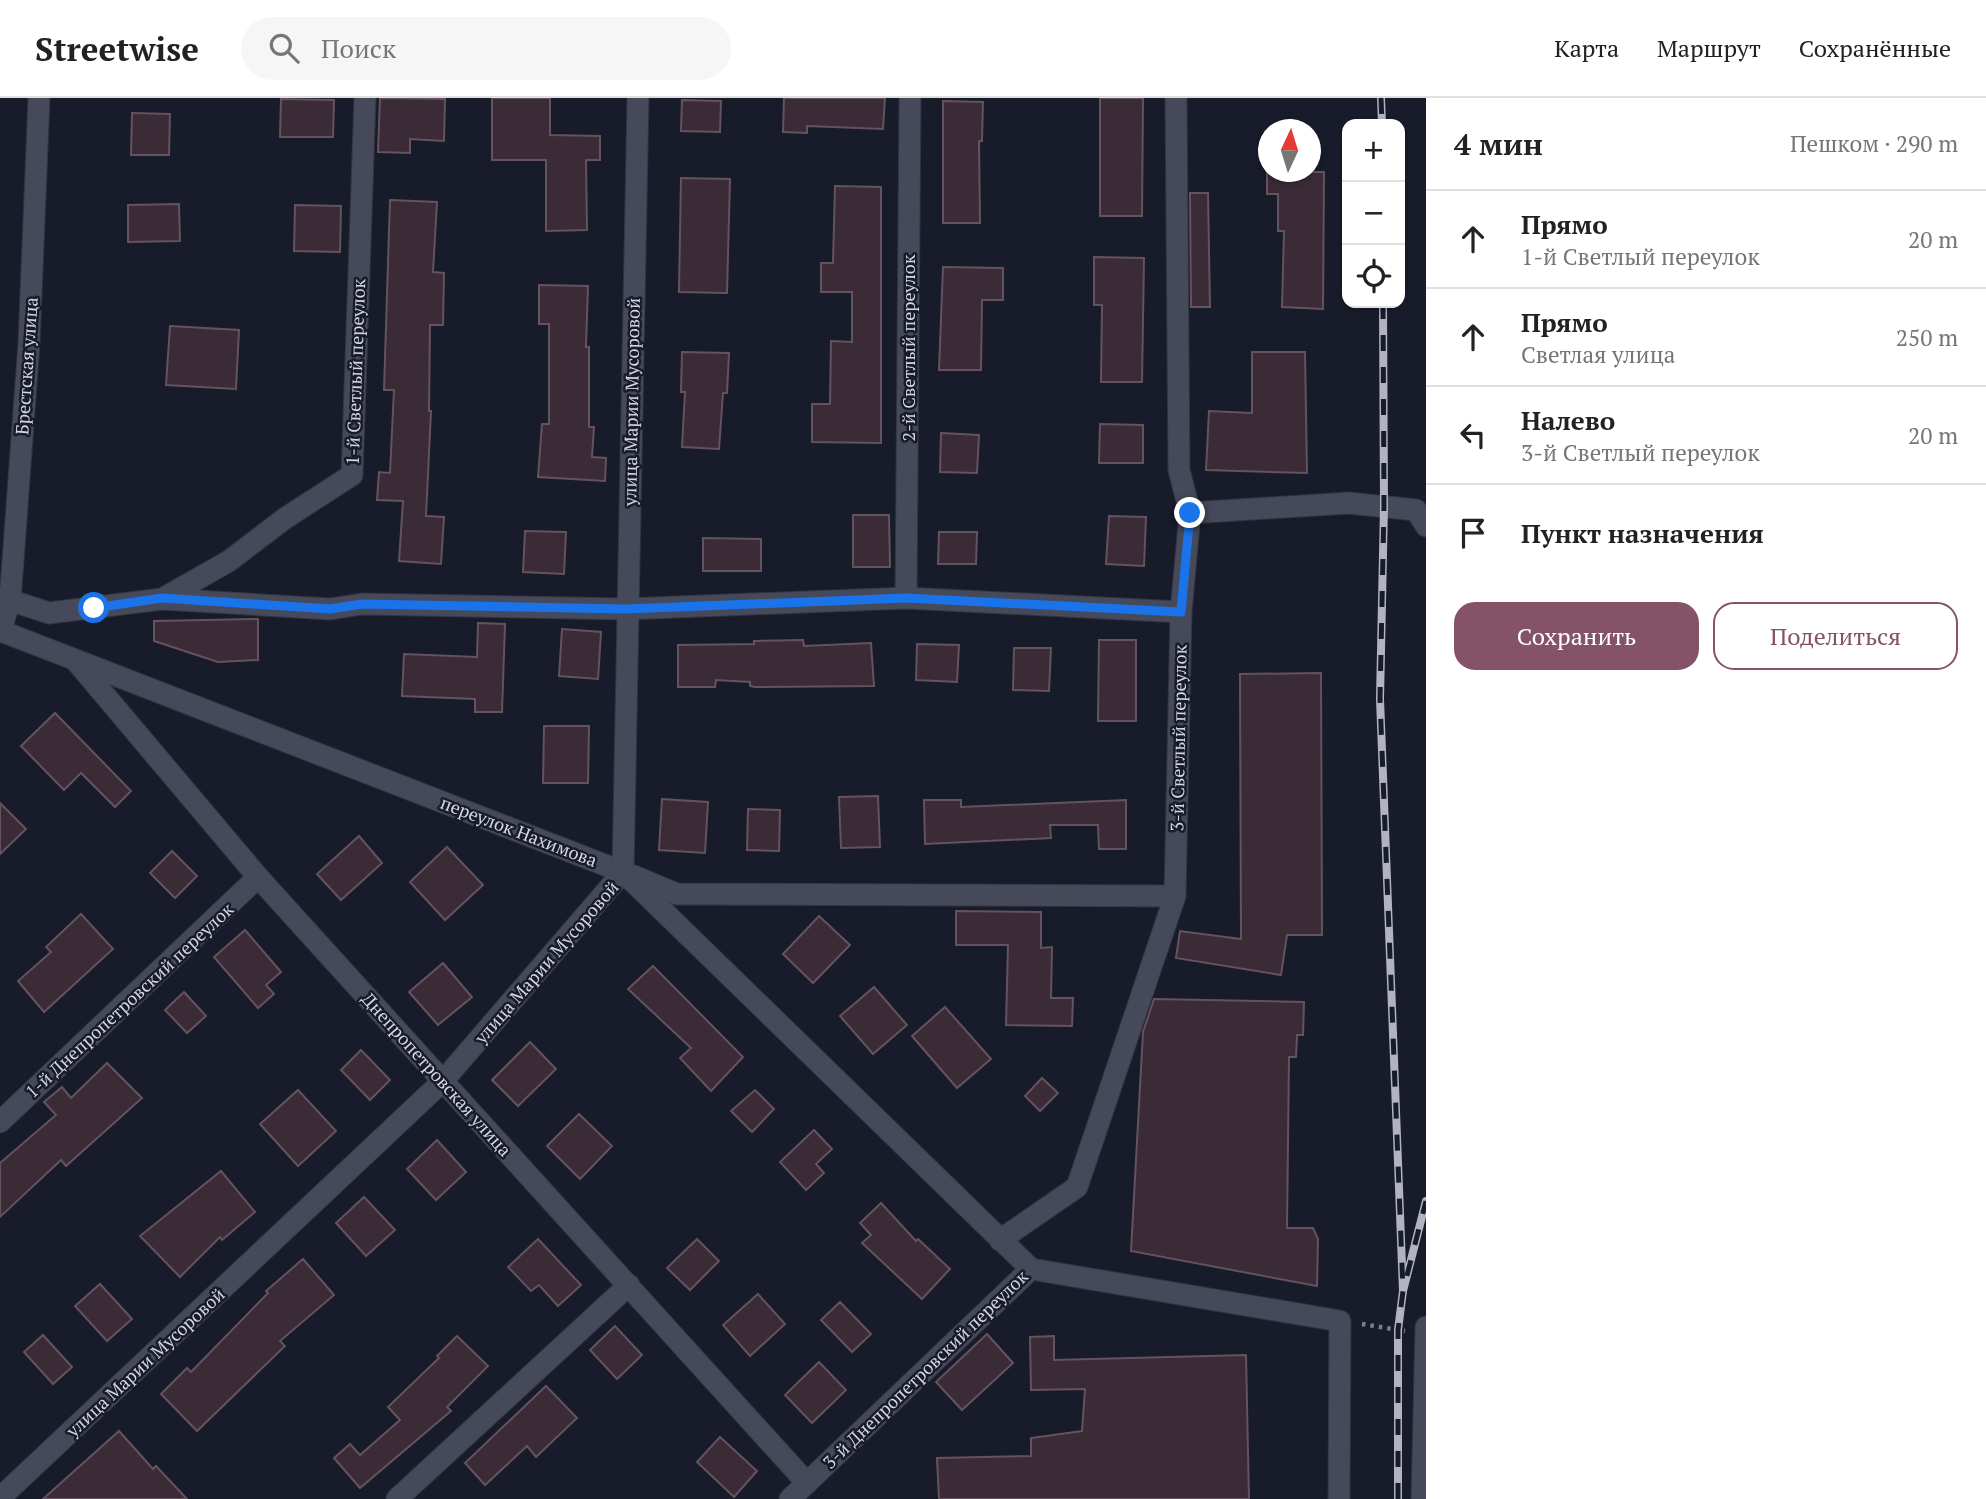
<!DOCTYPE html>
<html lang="ru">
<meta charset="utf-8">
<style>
:root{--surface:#fff;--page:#f6f6f6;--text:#222;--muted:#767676;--line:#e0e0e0;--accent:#855367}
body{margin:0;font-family:"PT Serif",serif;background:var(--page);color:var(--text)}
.controls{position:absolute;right:21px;top:21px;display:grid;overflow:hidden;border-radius:14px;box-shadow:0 2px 5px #0004}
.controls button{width:63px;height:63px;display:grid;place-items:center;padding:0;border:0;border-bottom:2px solid var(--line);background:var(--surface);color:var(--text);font:35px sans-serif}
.compass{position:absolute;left:1258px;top:21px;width:63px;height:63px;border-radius:50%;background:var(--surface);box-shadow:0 2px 5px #0004;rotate:4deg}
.stop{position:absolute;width:21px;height:21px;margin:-16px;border:5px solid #1a73e8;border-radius:50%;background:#fff}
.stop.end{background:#1a73e8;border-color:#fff;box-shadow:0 2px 7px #0008}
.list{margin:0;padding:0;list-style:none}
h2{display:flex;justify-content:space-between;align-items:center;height:91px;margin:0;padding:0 28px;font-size:30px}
h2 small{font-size:23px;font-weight:400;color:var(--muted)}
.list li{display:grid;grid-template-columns:46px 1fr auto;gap:21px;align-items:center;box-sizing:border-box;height:98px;padding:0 28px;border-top:2px solid var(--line)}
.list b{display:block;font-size:26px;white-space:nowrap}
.list p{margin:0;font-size:23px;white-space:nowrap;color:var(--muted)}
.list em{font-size:23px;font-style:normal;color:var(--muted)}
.actions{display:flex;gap:14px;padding:21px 28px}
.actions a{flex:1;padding:16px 0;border:2px solid var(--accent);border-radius:21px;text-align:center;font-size:24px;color:var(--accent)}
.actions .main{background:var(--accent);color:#fff}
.icon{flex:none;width:38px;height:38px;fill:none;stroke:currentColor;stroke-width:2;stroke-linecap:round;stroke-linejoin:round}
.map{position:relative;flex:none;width:1426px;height:1401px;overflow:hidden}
header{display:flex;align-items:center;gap:42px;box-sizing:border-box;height:98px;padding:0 35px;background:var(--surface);border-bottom:2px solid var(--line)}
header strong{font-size:33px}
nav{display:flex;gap:38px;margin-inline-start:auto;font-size:24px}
.search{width:490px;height:63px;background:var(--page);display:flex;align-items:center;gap:18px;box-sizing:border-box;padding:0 24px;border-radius:38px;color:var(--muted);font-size:26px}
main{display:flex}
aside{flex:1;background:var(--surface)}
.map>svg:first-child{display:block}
.building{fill:#3a2b36;stroke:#64535f;stroke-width:2}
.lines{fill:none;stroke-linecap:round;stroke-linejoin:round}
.minor-casing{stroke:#323440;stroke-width:23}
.path{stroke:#7b7e8b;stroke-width:4.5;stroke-dasharray:3.5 5;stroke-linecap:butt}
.minor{stroke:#45495a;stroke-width:21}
.rail-casing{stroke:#b1b4bf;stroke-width:8}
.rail{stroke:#181b2a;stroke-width:5;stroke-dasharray:16;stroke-linecap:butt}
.route{stroke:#1a73e8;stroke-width:9}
.labels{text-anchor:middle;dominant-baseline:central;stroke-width:5;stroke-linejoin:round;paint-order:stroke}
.street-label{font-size:18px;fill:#d4d7e1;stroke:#181b2a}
</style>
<header>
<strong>Streetwise</strong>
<div class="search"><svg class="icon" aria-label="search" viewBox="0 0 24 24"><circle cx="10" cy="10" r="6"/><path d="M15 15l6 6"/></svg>Поиск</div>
<nav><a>Карта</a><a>Маршрут</a><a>Сохранённые</a></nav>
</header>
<main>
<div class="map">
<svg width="1426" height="1401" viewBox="0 0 1426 1401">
<rect width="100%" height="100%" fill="#181b2a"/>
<g class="building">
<path d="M380,0L445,1L444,43L410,41V55L378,54Z"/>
<path d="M492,0H550V37L600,38V62H586L587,132L546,133V62H492Z"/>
<path d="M784,0H885L883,31L807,28V35L783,34Z"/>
<path d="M1100,0H1143L1142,118H1100Z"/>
<path d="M281,1L334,2L333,39H280Z"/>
<path d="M682,2L721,3L720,34L681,33Z"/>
<path d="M943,3L983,4L982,43H979L980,125H943Z"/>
<path d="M132,15L170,16L169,57H131Z"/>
<path d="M1267,74H1324L1323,211L1282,209L1284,133H1278V96H1267Z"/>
<path d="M681,80L730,81L727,195L679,194Z"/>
<path d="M835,88L881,89V345L812,344V306H830L831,243L852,244V194H821V165H833Z"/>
<path d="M1190,95H1208L1210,209H1191Z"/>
<path d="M390,102L437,104L433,174L444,175L443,227H430L429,313H431L426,418L444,419L441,466L399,463L403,403L377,402L379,374L390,375L394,292H384Z"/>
<path d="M179,106L180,143L128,144V107Z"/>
<path d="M295,107L341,108L340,154L294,153Z"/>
<path d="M1094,159L1144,160L1142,284H1101L1102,207H1094Z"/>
<path d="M943,169L1003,170V202H982L981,272H939Z"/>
<path d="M539,187L588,188L586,249H589V329H594L592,359L606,360L605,383L538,379L542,326H549V226H539Z"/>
<path d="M170,228L239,232L236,291L166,287Z"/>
<path d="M682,254L729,255L727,295H723L719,351L682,349L685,294H681Z"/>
<path d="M1252,254H1305L1307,375L1206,372L1209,313L1252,315Z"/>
<path d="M1100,326L1143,327V365H1099Z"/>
<path d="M941,335L979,337L977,375L940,374Z"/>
<path d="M853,417H889L890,469H853Z"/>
<path d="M1109,418L1146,419L1144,468L1106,466Z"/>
<path d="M525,433L566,434L564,476L523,474Z"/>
<path d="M939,434H977L976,466H938Z"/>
<path d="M703,440L761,441V473H703Z"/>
<path d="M258,521V562L218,564L154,543V523Z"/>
<path d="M478,525L505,526L502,614H475V601L402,598L404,556L477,559Z"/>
<path d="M562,531L601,534L598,581L559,578Z"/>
<path d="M803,542L804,548L871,545L874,588L755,589L750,588V584L716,582L715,589H678V547L754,546V543Z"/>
<path d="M1099,542H1136V623H1098Z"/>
<path d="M917,546L959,547L957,584L916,582Z"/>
<path d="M1014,550H1051L1049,593L1013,592Z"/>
<path d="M1321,575L1322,837H1287L1281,877L1176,860L1180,833L1241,841L1240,576Z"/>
<path d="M55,615L131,693L115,709L81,675L64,692L21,648Z"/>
<path d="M544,628H589L588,685H543Z"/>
<path d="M878,698L880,749L841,750L839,699Z"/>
<path d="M662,701L708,704L705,755L659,752Z"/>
<path d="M924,702H961V709L1126,702V751H1099L1098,727H1050L1051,740L925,746Z"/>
<path d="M0,705L26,731L0,756Z"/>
<path d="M748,711L780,712L779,753L747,752Z"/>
<path d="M359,738L382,765L341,802L317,776Z"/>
<path d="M447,749L483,787L445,822L410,784Z"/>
<path d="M172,753L197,778L175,800L150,775Z"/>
<path d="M956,813L1041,814V850L1052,849L1051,900H1073L1072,928L1006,927L1008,847H956Z"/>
<path d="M81,816L113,851L44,914L18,883L51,854L46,849Z"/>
<path d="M819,818L850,847L813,885L783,856Z"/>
<path d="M245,832L281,874L266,887L274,896L258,910L214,859Z"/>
<path d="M443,865L472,899L438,927L409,894Z"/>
<path d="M653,868L743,959L711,993L680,960L691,950L628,891Z"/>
<path d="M874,889L907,927L873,956L840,918Z"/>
<path d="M184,894L206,918L187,935L165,912Z"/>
<path d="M1154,901L1304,904L1303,937H1297L1296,959H1289L1287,1130H1313L1318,1141L1317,1188L1131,1153L1143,934Z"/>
<path d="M945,909L991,961L957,990L912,938Z"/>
<path d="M530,944L556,971L518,1008L492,982Z"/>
<path d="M361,952L390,982L370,1002L341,972Z"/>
<path d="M107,965L142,1000L66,1068L61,1062L0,1119V1065L56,1017L44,1004L62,989L71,1000Z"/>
<path d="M1042,980L1058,995L1040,1013L1025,998Z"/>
<path d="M298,992L336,1033L298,1068L260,1026Z"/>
<path d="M755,992L774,1011L752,1034L731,1013Z"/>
<path d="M579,1016L612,1048L580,1081L547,1048Z"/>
<path d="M814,1032L832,1051L816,1066L824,1075L806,1092L780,1064Z"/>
<path d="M437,1042L466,1074L436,1102L407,1071Z"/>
<path d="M221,1073L255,1114L222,1142L220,1139L180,1179L140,1138Z"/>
<path d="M364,1099L395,1132L366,1158L336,1125Z"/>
<path d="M881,1105L916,1143L918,1141L950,1171L922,1201L862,1145L871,1137L860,1125Z"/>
<path d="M538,1141L581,1187L558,1208L539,1187L531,1193L508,1169Z"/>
<path d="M697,1141L719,1163L690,1192L667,1170Z"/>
<path d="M303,1161L334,1197L280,1243L285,1248L197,1333L161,1296L187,1270L191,1274L268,1195L266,1193Z"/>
<path d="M100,1186L132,1221L107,1243L75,1208Z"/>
<path d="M758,1196L785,1226L750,1258L723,1227Z"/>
<path d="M840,1204L871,1236L852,1254L821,1222Z"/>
<path d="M615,1228L642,1257L617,1281L590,1252Z"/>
<path d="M987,1236L1013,1265L962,1312L936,1284Z"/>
<path d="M43,1237L72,1269L53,1286L24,1254Z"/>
<path d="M457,1238L488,1268L447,1309L451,1313L360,1390L334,1360L350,1346L360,1357L400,1322L388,1309L439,1260L437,1258Z"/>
<path d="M1054,1238V1262L1246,1257L1249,1401H939L937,1360L1031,1358V1340L1082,1333L1085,1291L1031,1292L1030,1239Z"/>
<path d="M819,1264L846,1292L812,1325L785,1297Z"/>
<path d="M546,1288L577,1320L536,1359L527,1348L485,1387L465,1365Z"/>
<path d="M119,1333L153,1371L156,1368L187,1401H43Z"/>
<path d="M720,1339L757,1373L734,1399L697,1364Z"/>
</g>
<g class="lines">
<g class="minor-casing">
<g id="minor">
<path d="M1190,415L1349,405L1416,412L1426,428"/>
<path d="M0,499L49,515L162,501L229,463L284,421L352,377L365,0"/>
<path d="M906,500L910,0"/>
<path d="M162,501L330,511L362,506L626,511L906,500L1181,514"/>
<path d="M1,533L623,774L1031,1171"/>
<path d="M0,534L10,503L29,245L39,0"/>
<path d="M76,563L258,779L807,1385"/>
<path d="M634,778L677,796L1175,798"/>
<path d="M0,1024L258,779"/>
<path d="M1000,1142L1077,1089L1175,798L1181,514L1190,415L1179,372L1176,0"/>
<path d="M1031,1171L1340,1223L1339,1401"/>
<path d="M0,1400L443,983L623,774L638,0"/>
<path d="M397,1401L629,1187"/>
<path d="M790,1401L1031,1171"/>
<path d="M1422,1401L1426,1229"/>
</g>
</g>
<path class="path" d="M1362,1226L1405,1233"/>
<use href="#minor" class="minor"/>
<g class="rail-casing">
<g id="rail">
<path d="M1381,0L1382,26"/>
<path d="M1383,205L1384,408L1380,601L1403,1193"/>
<path d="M1398,1401V1232L1403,1193L1426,1103"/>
</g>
</g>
<use href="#rail" class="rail"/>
</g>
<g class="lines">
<path class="route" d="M94,510L162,500L330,511L362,506L626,511L906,500L1181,514L1190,415"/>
</g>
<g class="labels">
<g class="street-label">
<text transform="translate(908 250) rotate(-90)">2-й Светлый переулок</text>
<text transform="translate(26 268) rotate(-86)">Брестская улица</text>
<text transform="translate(355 274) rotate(-88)">1-й Светлый переулок</text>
<text transform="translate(631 304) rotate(-89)">улица Марии Мусоровой</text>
<text transform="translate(1178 640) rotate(-89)">3-й Светлый переулок</text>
<text transform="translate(519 733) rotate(21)">переулок Нахимова</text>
<text transform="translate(546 864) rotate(-49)">улица Марии Мусоровой</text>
<text transform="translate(129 902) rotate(-43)">1-й Днепропетровский переулок</text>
<text transform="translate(437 976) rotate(48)">Днепропетровская улица</text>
<text transform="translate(145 1264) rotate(-43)">улица Марии Мусоровой</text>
<text transform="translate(925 1271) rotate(-44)">3-й Днепропетровский переулок</text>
</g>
</g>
</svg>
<div class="controls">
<button>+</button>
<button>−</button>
<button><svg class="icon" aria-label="locate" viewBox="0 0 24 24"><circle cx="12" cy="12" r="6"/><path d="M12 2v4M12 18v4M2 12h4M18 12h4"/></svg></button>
</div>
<svg class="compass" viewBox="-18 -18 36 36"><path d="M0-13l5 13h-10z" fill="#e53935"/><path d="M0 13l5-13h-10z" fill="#767676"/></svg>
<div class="stop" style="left:94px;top:510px"></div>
<div class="stop end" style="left:1190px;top:415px"></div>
</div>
<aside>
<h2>4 мин<small>Пешком · 290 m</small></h2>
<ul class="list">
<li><svg class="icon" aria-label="ahead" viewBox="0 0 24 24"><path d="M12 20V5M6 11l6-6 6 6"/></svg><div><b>Прямо</b><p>1-й Светлый переулок</p></div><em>20 m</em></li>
<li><svg class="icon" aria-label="ahead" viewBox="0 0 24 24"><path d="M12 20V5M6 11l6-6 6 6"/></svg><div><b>Прямо</b><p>Светлая улица</p></div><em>250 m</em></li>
<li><svg class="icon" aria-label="left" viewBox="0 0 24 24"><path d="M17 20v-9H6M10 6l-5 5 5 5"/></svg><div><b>Налево</b><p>3-й Светлый переулок</p></div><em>20 m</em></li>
<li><svg class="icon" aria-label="arrive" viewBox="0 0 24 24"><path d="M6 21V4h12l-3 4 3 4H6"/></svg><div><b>Пункт назначения</b></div></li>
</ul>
<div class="actions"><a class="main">Сохранить</a><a>Поделиться</a></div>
</aside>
</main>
